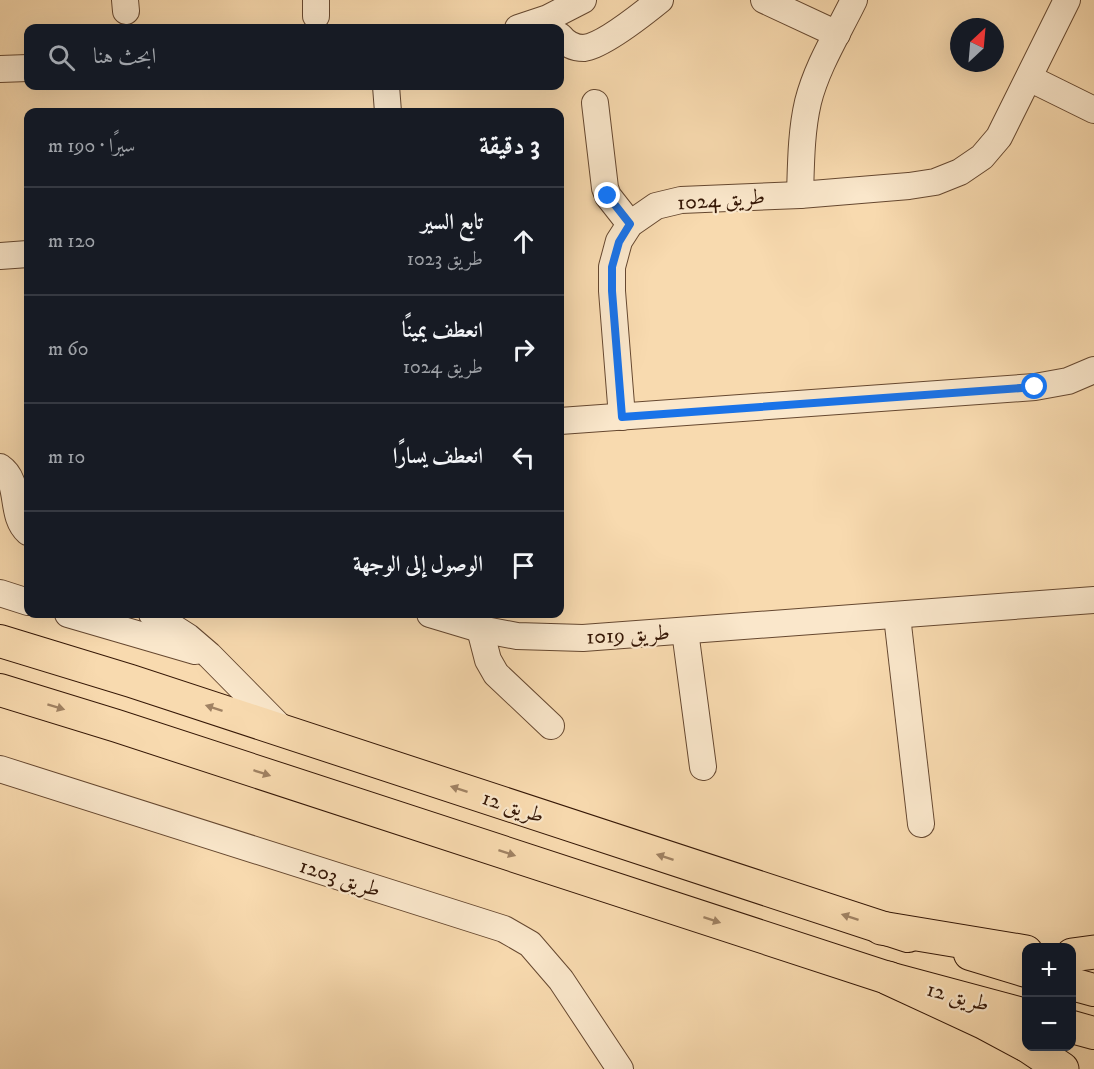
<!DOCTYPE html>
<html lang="ar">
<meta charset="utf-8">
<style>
:root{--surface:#171b24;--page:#20242c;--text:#f1f3f6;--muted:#9ea1a6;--line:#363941}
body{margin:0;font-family:"IM FELL DW Pica",Amiri,serif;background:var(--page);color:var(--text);direction:rtl}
.controls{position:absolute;right:18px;bottom:18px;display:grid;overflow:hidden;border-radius:12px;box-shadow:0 6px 24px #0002}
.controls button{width:54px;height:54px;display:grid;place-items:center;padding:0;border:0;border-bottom:2px solid var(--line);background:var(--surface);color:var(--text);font:30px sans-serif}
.compass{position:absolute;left:950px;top:18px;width:54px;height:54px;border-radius:50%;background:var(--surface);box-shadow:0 6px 24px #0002;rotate:26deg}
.stop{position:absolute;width:18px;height:18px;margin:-14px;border:4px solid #1a73e8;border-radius:50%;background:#fff}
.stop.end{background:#1a73e8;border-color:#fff;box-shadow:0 2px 6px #0008}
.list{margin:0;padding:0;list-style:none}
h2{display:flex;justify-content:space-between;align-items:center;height:78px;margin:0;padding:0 24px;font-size:26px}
h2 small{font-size:20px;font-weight:400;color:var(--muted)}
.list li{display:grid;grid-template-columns:39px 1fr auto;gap:18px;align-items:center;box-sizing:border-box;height:108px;padding:0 24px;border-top:2px solid var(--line)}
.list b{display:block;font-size:22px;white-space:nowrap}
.list p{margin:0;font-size:20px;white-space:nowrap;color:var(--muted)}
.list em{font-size:20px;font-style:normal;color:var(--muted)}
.icon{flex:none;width:33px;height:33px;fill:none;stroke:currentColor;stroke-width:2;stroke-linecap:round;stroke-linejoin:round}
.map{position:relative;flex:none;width:1094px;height:1069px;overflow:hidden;direction:ltr}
.search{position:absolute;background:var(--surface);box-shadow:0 6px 24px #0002;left:24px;top:24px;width:540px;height:66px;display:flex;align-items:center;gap:15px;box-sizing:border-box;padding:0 21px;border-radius:12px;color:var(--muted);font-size:22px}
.panel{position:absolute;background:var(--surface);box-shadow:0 6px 24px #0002;left:24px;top:108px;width:540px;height:510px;border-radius:12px;direction:rtl}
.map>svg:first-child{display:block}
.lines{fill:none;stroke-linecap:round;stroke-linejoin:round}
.minor-casing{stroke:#664830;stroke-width:28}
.major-casing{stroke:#351706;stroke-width:34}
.highway-casing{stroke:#351706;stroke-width:35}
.minor{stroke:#fae7cb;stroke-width:26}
.major{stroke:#f8daaf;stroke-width:32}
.highway{stroke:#f8daaf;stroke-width:33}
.oneway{fill:#a08263}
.route{stroke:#1a73e8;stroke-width:8}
.labels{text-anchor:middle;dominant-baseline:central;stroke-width:4.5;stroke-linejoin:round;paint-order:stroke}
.street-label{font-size:22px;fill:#351706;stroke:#fae7cb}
</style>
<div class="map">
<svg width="1094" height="1069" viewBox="0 0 1094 1069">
<rect width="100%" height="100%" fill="#f8daaf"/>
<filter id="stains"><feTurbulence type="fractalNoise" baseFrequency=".00333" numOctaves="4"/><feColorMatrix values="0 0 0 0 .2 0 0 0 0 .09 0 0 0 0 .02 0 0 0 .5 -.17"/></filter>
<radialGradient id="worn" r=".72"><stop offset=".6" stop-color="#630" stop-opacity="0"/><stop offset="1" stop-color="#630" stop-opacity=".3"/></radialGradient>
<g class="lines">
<g class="minor-casing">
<g id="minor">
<path d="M125,0L126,11"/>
<path d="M316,0V16"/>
<path d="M764,0L837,34"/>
<path d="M518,28L548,18L583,0"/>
<path d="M560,36C566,44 574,48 584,48C603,46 644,13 660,0"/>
<path d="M0,69L28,68"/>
<path d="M1029,78L1094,110"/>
<path d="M386,86L388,112"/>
<path d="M595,103L605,188L608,196L630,224"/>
<path d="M800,195C801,164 801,132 808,102C817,66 838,33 854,0"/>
<path d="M0,256L28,254"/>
<path d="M622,417L612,291V267L619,241L630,224L656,206L681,200L800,195L909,186L935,182L960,172L982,157L999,137L1067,0"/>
<path d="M560,421L1035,387L1068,381L1094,370"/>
<path d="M0,467C22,482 9,515 28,532"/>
<path d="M0,593L28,602"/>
<path d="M68,614L195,651"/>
<path d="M152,614L188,637L209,655L284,731"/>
<path d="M430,614L480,629L517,636L583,638L1094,600"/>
<path d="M897,616L921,824"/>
<path d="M480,629L488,660L496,674L551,726"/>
<path d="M685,631L703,767"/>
<path d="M0,769L504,929L530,944L561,980L620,1069"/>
</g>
</g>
<g class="major-casing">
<g id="major">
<path d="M0,641L131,681L908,936"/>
<path d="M0,690L117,726L888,978L1026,1015"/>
<path d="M970,954L1026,971"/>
<path d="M1072,984L1094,990"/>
<path d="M1072,1027L1094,1033"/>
</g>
</g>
<g class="highway-casing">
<g id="highway">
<path d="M881,928L1026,952"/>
<path d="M1072,955L1094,952"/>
<path d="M888,978L983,1022L1026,1045"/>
<path d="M1028,1046L1062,1069"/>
</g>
</g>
<use href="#minor" class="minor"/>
<use href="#major" class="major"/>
<use href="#highway" class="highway"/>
</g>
<defs><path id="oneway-solid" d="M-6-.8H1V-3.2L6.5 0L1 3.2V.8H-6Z" transform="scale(1.5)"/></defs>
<g class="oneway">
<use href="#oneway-solid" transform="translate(56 707) rotate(17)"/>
<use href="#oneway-solid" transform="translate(214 708) rotate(-162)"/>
<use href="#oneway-solid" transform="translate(262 773) rotate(18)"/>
<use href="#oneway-solid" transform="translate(459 789) rotate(-162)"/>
<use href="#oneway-solid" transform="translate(507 853) rotate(18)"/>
<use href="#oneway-solid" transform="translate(665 857) rotate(-162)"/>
<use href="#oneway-solid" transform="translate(850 917) rotate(-162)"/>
<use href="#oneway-solid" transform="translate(712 920) rotate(18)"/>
</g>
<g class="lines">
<path class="route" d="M608,196L630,224L619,242L612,267V291L622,417L1035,387"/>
</g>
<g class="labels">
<g class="street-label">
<text transform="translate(721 200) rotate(-4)">طريق 1024</text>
<text transform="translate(628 635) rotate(-3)">طريق 1019</text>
<text transform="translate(513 807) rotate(18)">طريق 12</text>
<text transform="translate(340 878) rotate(18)">طريق 1203</text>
<text transform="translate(958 997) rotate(15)">طريق 12</text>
</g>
</g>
<rect width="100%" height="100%" filter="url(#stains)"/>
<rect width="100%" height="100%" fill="url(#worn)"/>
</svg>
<div class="controls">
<button>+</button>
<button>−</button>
</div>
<svg class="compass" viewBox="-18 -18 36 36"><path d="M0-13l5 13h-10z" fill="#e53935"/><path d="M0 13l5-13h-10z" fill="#9ea1a6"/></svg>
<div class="stop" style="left:1035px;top:387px"></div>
<div class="stop end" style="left:608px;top:196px"></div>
<div class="search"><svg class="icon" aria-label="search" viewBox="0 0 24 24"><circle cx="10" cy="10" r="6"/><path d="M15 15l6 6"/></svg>ابحث هنا</div>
<section class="panel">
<h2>3 دقيقة<small>سيرًا · 190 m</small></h2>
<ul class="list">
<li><svg class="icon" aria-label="ahead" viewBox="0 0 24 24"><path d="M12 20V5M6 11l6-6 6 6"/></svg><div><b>تابع السير</b><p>طريق 1023</p></div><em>120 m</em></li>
<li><svg class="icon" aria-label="right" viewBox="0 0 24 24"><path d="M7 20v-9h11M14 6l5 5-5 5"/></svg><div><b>انعطف يمينًا</b><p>طريق 1024</p></div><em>60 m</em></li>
<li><svg class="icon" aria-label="left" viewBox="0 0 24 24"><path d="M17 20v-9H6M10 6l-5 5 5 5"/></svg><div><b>انعطف يسارًا</b></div><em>10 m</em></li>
<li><svg class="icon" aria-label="arrive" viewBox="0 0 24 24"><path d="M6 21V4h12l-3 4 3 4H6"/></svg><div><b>الوصول إلى الوجهة</b></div></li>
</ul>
</section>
</div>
